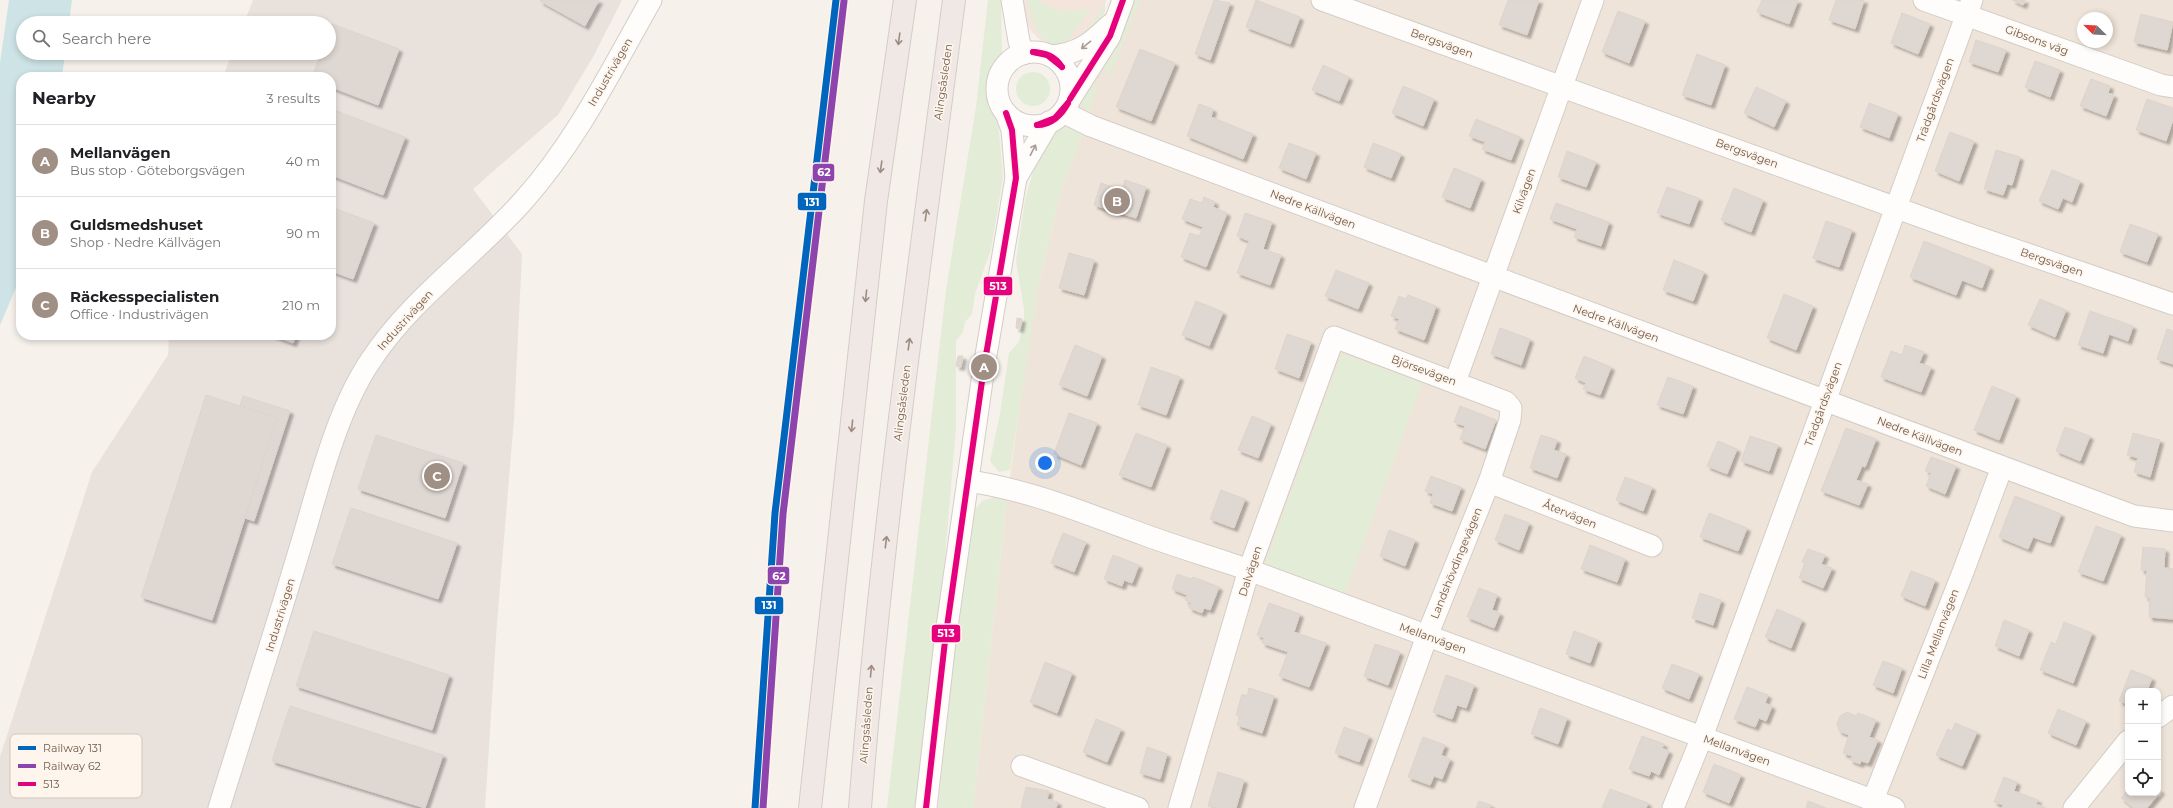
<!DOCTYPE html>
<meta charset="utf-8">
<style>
:root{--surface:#fff;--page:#f6f6f6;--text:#202124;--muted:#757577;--line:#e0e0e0;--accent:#a08f84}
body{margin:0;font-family:Montserrat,sans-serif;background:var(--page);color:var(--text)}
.controls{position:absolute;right:12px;bottom:12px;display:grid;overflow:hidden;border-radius:8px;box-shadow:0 2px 6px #0003}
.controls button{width:36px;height:36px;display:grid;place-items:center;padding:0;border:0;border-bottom:1px solid var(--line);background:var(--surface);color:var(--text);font:20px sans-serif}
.compass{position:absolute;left:2077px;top:12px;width:36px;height:36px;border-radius:50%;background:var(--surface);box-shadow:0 2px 6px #0003;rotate:294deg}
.you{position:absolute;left:1045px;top:463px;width:14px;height:14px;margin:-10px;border:3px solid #fff;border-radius:50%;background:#1a73e8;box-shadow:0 0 0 6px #1a73e833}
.badge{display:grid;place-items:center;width:26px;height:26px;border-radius:50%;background:var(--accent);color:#fff;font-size:13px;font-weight:700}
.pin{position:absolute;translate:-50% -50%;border:2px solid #fff;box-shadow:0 1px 4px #0006}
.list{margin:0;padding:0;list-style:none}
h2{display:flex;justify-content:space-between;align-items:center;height:52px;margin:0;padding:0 16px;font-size:17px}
h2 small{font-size:13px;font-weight:400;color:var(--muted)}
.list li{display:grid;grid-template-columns:26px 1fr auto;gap:12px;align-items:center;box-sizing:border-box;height:72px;padding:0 16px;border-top:1px solid var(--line)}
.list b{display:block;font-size:15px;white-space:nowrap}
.list p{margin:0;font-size:13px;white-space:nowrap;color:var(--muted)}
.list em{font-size:13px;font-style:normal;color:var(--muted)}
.icon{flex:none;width:22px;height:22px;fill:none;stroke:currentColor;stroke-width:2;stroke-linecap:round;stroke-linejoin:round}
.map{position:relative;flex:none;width:2173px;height:808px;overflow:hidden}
.search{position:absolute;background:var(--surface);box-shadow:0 2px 6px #0003;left:16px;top:16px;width:320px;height:44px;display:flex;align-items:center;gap:10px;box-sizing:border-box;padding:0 14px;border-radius:22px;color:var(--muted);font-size:15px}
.panel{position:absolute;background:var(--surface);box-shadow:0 2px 6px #0003;left:16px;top:72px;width:320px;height:268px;border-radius:16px}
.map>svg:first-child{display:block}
.residential{fill:#efe4d9;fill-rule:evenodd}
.commercial{fill:#f3e4dc}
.industrial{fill:#e8e1dc}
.green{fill:#e3ecd6}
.water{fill:#cde3e5}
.building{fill:#dfd7d1;stroke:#ded4cd;filter:url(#shadow)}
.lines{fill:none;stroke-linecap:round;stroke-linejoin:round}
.minor-casing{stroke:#d3cdc6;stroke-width:23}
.highway-casing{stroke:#d5ccc7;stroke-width:24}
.minor{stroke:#fefdfc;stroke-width:21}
.highway{stroke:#f0e8e4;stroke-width:22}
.bus-1-casing{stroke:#fef6ec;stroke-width:9}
.bus-1{stroke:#e5007d;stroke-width:6}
.rail-1-casing{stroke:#fef6ec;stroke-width:10}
.rail-2-casing{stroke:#fef6ec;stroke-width:10}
.rail-1{stroke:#0065bd;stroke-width:7}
.rail-2{stroke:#8e44ad;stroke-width:7}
.oneway{stroke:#9e8c82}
.oneway2{stroke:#aa9b93}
.labels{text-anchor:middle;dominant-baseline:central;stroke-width:3;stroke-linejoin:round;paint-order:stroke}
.street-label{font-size:11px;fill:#725a4d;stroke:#fef6ec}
.key{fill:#fef6ec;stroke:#d4c7bc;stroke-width:1}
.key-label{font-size:11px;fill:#725a4d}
.line-badge{stroke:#fef6ec;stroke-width:1.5}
.badge-label{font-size:11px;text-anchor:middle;font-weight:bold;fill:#fff}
</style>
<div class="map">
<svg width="2173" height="808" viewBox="0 0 2173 808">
<defs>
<filter id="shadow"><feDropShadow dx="3.5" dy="3.5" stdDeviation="1" flood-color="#0004"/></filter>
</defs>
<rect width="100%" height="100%" fill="#f6f1eb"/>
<path class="residential" d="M1127,0H2173V808H973L1007,498L1029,339L1039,282L1063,183L1083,132H1053ZM2083,18H2107V42H2083ZM2128,691H2158V793H2128Z"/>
<path class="commercial" d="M1018,0H1106L1085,42L1050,49L1032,32L1022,17Z"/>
<path class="industrial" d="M253,0H622L593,57L558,115L473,189L522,254L514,418L497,622L485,808H0V757L92,472L168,355L169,335H331V77H223L232,53H329V23H244Z"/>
<g class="green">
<path d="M988,0H1001L1002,55L988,84L990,105L998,120L1003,177L991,249L975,294L972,314L965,322L963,332L956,341V428L939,626L921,808H887L946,290L976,107Z"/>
<path d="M1027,0H1039C1053,13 1072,12 1090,8L1069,39L1068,45C1064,45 1059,46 1055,45C1037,41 1031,15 1027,0Z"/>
<path d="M1105,0V12L1086,38L1084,34L1100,12Z"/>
<path d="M1135,0H1140L1110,76L1101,65L1118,39Z"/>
<circle cx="1033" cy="89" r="17"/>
<path d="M1091,77L1097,88L1089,112L1082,104L1080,93Z"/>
<path d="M1068,126L1084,132L1063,183L1039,282L1010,470L999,472L990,461L1000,414L1009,353L1019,342L1024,319V309L1016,261L1025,200L1037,158L1053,132Z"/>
<path d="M1342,354L1422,383L1345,593L1265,564Z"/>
<path d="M994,497L1007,498L973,808H938L955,648L975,510L982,501Z"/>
</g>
<path class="water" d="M9,0H72L69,23H23V53H65L62,77H21V276L0,325V63Z"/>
<g class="building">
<path d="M541,0H599L585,26L540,1Z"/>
<path d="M1214,0L1230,3L1210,60L1195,54Z"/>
<path d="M1256,0L1300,17L1290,44L1246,27Z"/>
<path d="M1508,0H1539L1527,35L1499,25Z"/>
<path d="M1762,0H1798L1789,24L1757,12Z"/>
<path d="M1836,0H1864L1855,29L1829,20Z"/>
<path d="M2012,0H2025L2023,5Z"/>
<path d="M1618,11L1645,21L1629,63L1602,52Z"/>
<path d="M1902,13L1930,24L1918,54L1891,43Z"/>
<path d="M2141,14L2173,22L2167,50L2134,42Z"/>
<path d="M332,24L399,49L378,105L331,87V77H312L321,53H329V32Z"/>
<path d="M1976,40L2006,50L1998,72L1969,62Z"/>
<path d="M1140,49L1175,63L1151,121L1116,107Z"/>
<path d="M1697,54L1725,65L1711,105L1682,95Z"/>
<path d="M2035,61L2060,70L2050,97L2025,87Z"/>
<path d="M1323,65L1349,77L1339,101L1312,90Z"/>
<path d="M2091,79L2110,86L2108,93L2114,95L2106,116L2080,106Z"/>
<path d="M1403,86L1434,99L1423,126L1392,113Z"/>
<path d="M1756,87L1786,101L1774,127L1744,113Z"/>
<path d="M2147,99L2173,108V120L2166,141L2136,130Z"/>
<path d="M1869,103L1898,114L1889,138L1860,127Z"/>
<path d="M1199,104L1213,109L1211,117L1253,134L1243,159L1187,136Z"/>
<path d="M331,109L405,137L383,195L331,175Z"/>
<path d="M1476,119L1520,137L1511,160L1482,149L1485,142L1469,136Z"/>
<path d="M1950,132L1974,141L1959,181L1935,171Z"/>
<path d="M1289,143L1316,153L1306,179L1279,168Z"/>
<path d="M1373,143L1401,154L1391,178L1364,167Z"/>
<path d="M1996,150L2020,157L2012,185L2007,184L2003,195L1984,189Z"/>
<path d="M1567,151L1596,162L1586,187L1558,177Z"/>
<path d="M1454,168L1481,179L1470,208L1442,197Z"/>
<path d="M2052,170L2080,181L2072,202L2063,198L2058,209L2039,201Z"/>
<path d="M1125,180L1146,187L1136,218L1094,205L1101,183L1122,190Z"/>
<path d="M1667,187L1699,198L1689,224L1657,213Z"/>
<path d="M1734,188L1763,200L1751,232L1721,220Z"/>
<path d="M1204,197L1215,202L1213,207L1227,213L1206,267L1181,257L1190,233L1199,236L1203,227L1182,219L1190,199L1202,203Z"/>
<path d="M1556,203L1609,222L1601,246L1574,237L1577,229L1550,219Z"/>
<path d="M331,207L374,223L353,279L331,271Z"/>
<path d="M1245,213L1272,222L1263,249L1281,255L1270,285L1237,273L1249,241L1237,236Z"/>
<path d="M1826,221L1852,230L1839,267L1813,258Z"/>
<path d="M2130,224L2158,234L2147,262L2120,252Z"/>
<path d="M1924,241L1990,267L1982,288L1962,280L1956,295L1910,277Z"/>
<path d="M1069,253L1094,260L1084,295L1059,288Z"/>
<path d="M1674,260L1704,272L1693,301L1663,290Z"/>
<path d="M1336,270L1369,283L1358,309L1325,296Z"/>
<path d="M1784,294L1813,306L1796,350L1767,338Z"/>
<path d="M1408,295L1436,306L1424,340L1395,329L1399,319L1391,316L1399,296L1406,299Z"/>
<path d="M2040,299L2066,310L2055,337L2028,325Z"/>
<path d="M1196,301L1223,312L1209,346L1182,335Z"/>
<path d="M2090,311L2133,326L2128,341L2109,334L2103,353L2078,345Z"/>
<path d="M1017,318L1022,319L1020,329L1016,328Z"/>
<path d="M1500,328L1530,339L1521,365L1491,354Z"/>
<path d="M2167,329L2173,331V364L2157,359Z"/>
<path d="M1287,334L1311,342L1299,378L1275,369Z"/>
<path d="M272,335H296L293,343Z"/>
<path d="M1075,345L1102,356L1087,396L1059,385Z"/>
<path d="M1905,345L1924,352L1919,363L1931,367L1921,392L1881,377L1891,351L1902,355Z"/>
<path d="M958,356H963L961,367L956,366Z"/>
<path d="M1584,356L1611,367L1600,395L1583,389L1586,383L1575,378Z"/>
<path d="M1151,367L1180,377L1166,415L1138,405Z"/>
<path d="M1668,377L1693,386L1683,414L1657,405Z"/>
<path d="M1992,386L2016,396L1999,440L1974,430Z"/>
<path d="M206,395L277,418L212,620L141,597Z"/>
<path d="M243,396L290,411L254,521L245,518L277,418L240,406Z"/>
<path d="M1460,406L1496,420L1485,449L1460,439L1465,426L1454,422Z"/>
<path d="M1069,413L1097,423L1081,465L1054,454Z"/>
<path d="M1252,416L1271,424L1258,458L1238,450Z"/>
<path d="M2065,427L2090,436L2080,461L2056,451Z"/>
<path d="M1846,428L1876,439L1865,467L1862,466L1856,480L1868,484L1859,505L1821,491Z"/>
<path d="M1136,433L1167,445L1151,487L1119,475Z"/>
<path d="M2133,433L2160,440L2150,477L2134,472L2138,458L2127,455Z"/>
<path d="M376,435L463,463L445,518L358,489Z"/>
<path d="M1541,435L1557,440L1554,450L1566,454L1557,478L1530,468Z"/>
<path d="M1750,436L1778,445L1769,471L1741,461Z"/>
<path d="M1718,441L1737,449L1727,474L1707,466Z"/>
<path d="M1931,457L1956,466L1945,494L1926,486L1931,473L1925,471Z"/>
<path d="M1431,476L1461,487L1452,511L1430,503L1433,494L1425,491Z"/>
<path d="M1625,477L1652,487L1643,511L1616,500Z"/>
<path d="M1221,490L1245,499L1234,528L1210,519Z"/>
<path d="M2015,496L2061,514L2050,543L2033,537L2028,549L1999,537Z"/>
<path d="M351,508L457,543L438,599L332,564Z"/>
<path d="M1709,513L1747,528L1738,551L1700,537Z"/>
<path d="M1505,514L1529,523L1519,550L1495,540Z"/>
<path d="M2096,526L2121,535L2103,581L2078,572Z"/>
<path d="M1389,530L1415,540L1405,566L1380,556Z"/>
<path d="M1063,533L1086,542L1074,572L1051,563Z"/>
<path d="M1590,545L1625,559L1617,582L1581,569Z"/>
<path d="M2143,547L2165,549L2164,568L2173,569V619L2149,617L2150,598L2145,597L2147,570H2141Z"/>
<path d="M1808,549L1825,555L1821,564L1832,568L1823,588L1799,578L1805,563L1802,562Z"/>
<path d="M1113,555L1139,565L1132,583L1124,580L1122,586L1104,579Z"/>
<path d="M1911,571L1935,580L1925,606L1901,596Z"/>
<path d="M1177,574L1191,579L1193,577L1219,587L1210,610L1204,608L1202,613L1189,608L1191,603L1185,600L1187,595L1172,589Z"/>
<path d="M1479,588L1497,595L1492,610L1500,613L1494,628L1467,617Z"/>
<path d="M1700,593L1721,600L1713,625L1692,618Z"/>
<path d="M1269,603L1300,614L1294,632L1326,643L1309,687L1279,676L1288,652L1262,643L1264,638L1257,635Z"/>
<path d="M1777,609L1802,620L1791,648L1765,637Z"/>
<path d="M2004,620L2029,630L2019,656L1995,646Z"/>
<path d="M2064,622L2092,633L2073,683L2040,670L2051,642L2056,644Z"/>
<path d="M314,631L449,675L432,730L296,686Z"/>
<path d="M1574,631L1598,640L1590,663L1566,654Z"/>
<path d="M1375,644L1400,652L1388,685L1364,676Z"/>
<path d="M1883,661L1902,668L1893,693L1873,685Z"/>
<path d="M1045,662L1072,673L1057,713L1030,702Z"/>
<path d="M1672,664L1699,674L1689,699L1662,688Z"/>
<path d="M2131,670L2152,678L2147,691H2128V704L2119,701Z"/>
<path d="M1446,675L1474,685L1466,708L1457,705L1452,719L1433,712Z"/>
<path d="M1747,687L1768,695L1765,703L1772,706L1766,721L1759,718L1755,727L1734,719Z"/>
<path d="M1249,688L1274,696L1262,733L1237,725L1240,716L1236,715L1242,694L1247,696Z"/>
<path d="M290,706L443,755L425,808L272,761Z"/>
<path d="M1540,708L1567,718L1558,744L1531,734Z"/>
<path d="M2058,709L2086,721L2076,745L2048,733Z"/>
<path d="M1847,712L1856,716L1858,713L1876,720L1869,737L1878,740L1868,763L1861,761L1860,764L1850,760L1852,756L1843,753L1849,735L1839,731L1837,724L1840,716Z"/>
<path d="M1096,719L1121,729L1107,762L1083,752Z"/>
<path d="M1955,723L1977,732L1962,766L1936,755L1948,729L1952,731Z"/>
<path d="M1344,727L1369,736L1359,762L1335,753Z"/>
<path d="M1642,736L1664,744L1662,748L1669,751L1659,775L1651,771L1649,776L1629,769Z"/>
<path d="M1423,737L1445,745L1441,755L1450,759L1442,779L1434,776L1430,785L1408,777Z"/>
<path d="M1147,747L1167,754L1160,779L1140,773Z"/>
<path d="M1714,764L1741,775L1729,803L1703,792Z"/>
<path d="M1218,772L1244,780L1236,808H1216L1208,806Z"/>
<path d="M2004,777L2017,782L2014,791L2038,800L2036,804L2046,808H2002L2003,805L1994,802Z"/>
<path d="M1026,787L1049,791L1047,799L1058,802L1056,808H1021Z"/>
<path d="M2158,788L2161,791L2147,808H2134L2121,798L2128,790V793H2158Z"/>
<path d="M1610,789L1648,803L1646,808H1602Z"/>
<path d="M1479,801L1491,805L1490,808H1476Z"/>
<path d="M1808,801L1826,808H1806Z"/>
</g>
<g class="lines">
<g class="minor-casing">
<g id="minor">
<path d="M1012,0L1019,41L1023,54"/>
<path d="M1322,0L1963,232L2173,304"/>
<path d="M1924,0L2161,85L2173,87"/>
<circle cx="1034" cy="89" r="37"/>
<path d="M1051,56C1079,54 1091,43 1111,24"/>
<path d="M1070,99L1110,36L1123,0"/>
<path d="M1063,112L1091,126L2134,516L2173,521"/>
<path d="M1016,178L1049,122"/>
<path d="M1455,382L1593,0"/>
<path d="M968,481C1031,490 1086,514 1145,535C1180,548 1215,558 1249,570L1894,808"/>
<path d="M1489,482L1652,546"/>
<path d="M2158,717L2173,706"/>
<path d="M1022,766L1138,808"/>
<path d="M1873,800L1963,572L2002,467"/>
<path d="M219,808C246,721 274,635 300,548C318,489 336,411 371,360C411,299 474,256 523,201C576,142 612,69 651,0"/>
<path d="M926,808L945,641L984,367L1016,178L1012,130L1006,113"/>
<path d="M1179,808L1249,570L1334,337L1506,402L1511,408L1510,420L1489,482L1427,636L1365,808"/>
<path d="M1673,808L1702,737L1972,0"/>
<path d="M2074,808L2128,741"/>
</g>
</g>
<g class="highway-casing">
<g id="highway">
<path d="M810,808L876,201L905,0"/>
<path d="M860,808C881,538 919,269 954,0"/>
</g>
</g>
<use href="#minor" class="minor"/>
<use href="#highway" class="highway"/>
<g class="bus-1-casing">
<g id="bus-1">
<path d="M1033,52C1046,53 1055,56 1062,67"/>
<path d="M1033,52L1047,55L1062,67"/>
<path d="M1070,99L1110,36L1123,0"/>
<path d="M1037,125L1055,118L1068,103"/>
<path d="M1037,125C1051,125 1062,115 1068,103"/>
<path d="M926,808L945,641L984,367L1016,178L1012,130L1006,113"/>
</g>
</g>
<use href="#bus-1" class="bus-1"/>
<g class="rail-1-casing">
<path id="rail-1" d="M755,808L775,513L836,0"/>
</g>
<g class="rail-2-casing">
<path id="rail-2" d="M763,808L783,514L844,1"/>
</g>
<use href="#rail-1" class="rail-1"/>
<use href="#rail-2" class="rail-2"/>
</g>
<defs><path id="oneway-shaft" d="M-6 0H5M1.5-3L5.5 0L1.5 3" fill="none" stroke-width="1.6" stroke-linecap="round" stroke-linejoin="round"/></defs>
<g class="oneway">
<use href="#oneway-shaft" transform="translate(899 39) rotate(98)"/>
<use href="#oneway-shaft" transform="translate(881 167) rotate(98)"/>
<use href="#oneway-shaft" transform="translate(926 215) rotate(-82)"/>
<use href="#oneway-shaft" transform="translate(866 296) rotate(96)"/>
<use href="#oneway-shaft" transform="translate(909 344) rotate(-82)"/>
<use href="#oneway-shaft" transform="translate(852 426) rotate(96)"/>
<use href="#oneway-shaft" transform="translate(886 542) rotate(-83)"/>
<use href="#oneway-shaft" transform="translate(871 671) rotate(-85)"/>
</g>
<g class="oneway2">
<use href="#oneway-shaft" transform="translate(1086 45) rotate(141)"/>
<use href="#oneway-shaft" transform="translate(1033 150) rotate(-63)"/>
</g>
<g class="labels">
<g class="street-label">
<text transform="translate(2037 40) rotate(20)">Gibsons väg</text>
<text transform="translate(1442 43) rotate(20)">Bergsvägen</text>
<text transform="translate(610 72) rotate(-60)">Industrivägen</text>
<text transform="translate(943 82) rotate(-82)">Alingsåsleden</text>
<text transform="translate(1935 100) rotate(-70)">Trädgårdsvägen</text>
<text transform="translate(1747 153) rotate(20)">Bergsvägen</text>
<text transform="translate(1524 191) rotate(-70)">Kilvägen</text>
<text transform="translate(1313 209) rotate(21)">Nedre Källvägen</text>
<text transform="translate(2052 262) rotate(19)">Bergsvägen</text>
<text transform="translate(405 320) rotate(-48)">Industrivägen</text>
<text transform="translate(1616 323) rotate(20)">Nedre Källvägen</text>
<text transform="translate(1424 370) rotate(20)">Björsevägen</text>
<text transform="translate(902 403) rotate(-83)">Alingsåsleden</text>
<text transform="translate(1823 404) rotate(-70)">Trädgårdsvägen</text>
<text transform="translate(1920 436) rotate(21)">Nedre Källvägen</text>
<text transform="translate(1570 514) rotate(22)">Återvägen</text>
<text transform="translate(1456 563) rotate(-68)">Landshövdingevägen</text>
<text transform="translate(1250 571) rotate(-72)">Dalvägen</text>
<text transform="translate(280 615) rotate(-73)">Industrivägen</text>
<text transform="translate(1938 634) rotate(-69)">Lilla Mellanvägen</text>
<text transform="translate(1433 638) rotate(20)">Mellanvägen</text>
<text transform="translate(866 725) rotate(-86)">Alingsåsleden</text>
<text transform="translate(1737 750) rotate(20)">Mellanvägen</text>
</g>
</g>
<rect x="10" y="734" width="132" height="64" rx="6" class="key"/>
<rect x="18" y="746" width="18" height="4" fill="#0065bd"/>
<rect x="18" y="764" width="18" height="4" fill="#8e44ad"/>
<rect x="18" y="782" width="18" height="4" fill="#e5007d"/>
<g class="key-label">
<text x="43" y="752">Railway 131</text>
<text x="43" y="770">Railway 62</text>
<text x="43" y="788">513</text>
</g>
<g class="line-badge">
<rect x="812" y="163" width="23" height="19" rx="4" fill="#8e44ad"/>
<rect x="797" y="192" width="30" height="19" rx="4" fill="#0065bd"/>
<rect x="983" y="276" width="30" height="20" rx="4" fill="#e5007d"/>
<rect x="767" y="566" width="23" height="19" rx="4" fill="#8e44ad"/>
<rect x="754" y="596" width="30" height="19" rx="4" fill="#0065bd"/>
<rect x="931" y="624" width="30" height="19" rx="4" fill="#e5007d"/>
</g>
<g class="badge-label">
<text x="824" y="176">62</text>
<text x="812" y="206">131</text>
<text x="998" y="290">513</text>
<text x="779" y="580">62</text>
<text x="769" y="609">131</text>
<text x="946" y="637">513</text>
</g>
</svg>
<div class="controls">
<button>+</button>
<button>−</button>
<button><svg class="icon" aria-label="locate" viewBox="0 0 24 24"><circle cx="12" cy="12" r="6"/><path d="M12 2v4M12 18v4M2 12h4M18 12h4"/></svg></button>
</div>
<svg class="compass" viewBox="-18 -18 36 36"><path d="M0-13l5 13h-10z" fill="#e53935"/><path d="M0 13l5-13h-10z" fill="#757577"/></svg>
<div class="you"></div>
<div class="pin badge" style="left:984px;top:367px">A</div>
<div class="pin badge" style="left:1117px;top:201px">B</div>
<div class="pin badge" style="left:437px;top:476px">C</div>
<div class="search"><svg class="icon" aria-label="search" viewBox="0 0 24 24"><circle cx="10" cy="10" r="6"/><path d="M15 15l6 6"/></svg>Search here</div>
<section class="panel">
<h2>Nearby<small>3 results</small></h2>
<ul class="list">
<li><span class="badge">A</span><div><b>Mellanvägen</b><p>Bus stop · Göteborgsvägen</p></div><em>40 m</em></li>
<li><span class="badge">B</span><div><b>Guldsmedshuset</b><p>Shop · Nedre Källvägen</p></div><em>90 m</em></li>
<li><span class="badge">C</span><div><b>Räckesspecialisten</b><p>Office · Industrivägen</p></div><em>210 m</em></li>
</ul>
</section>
</div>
